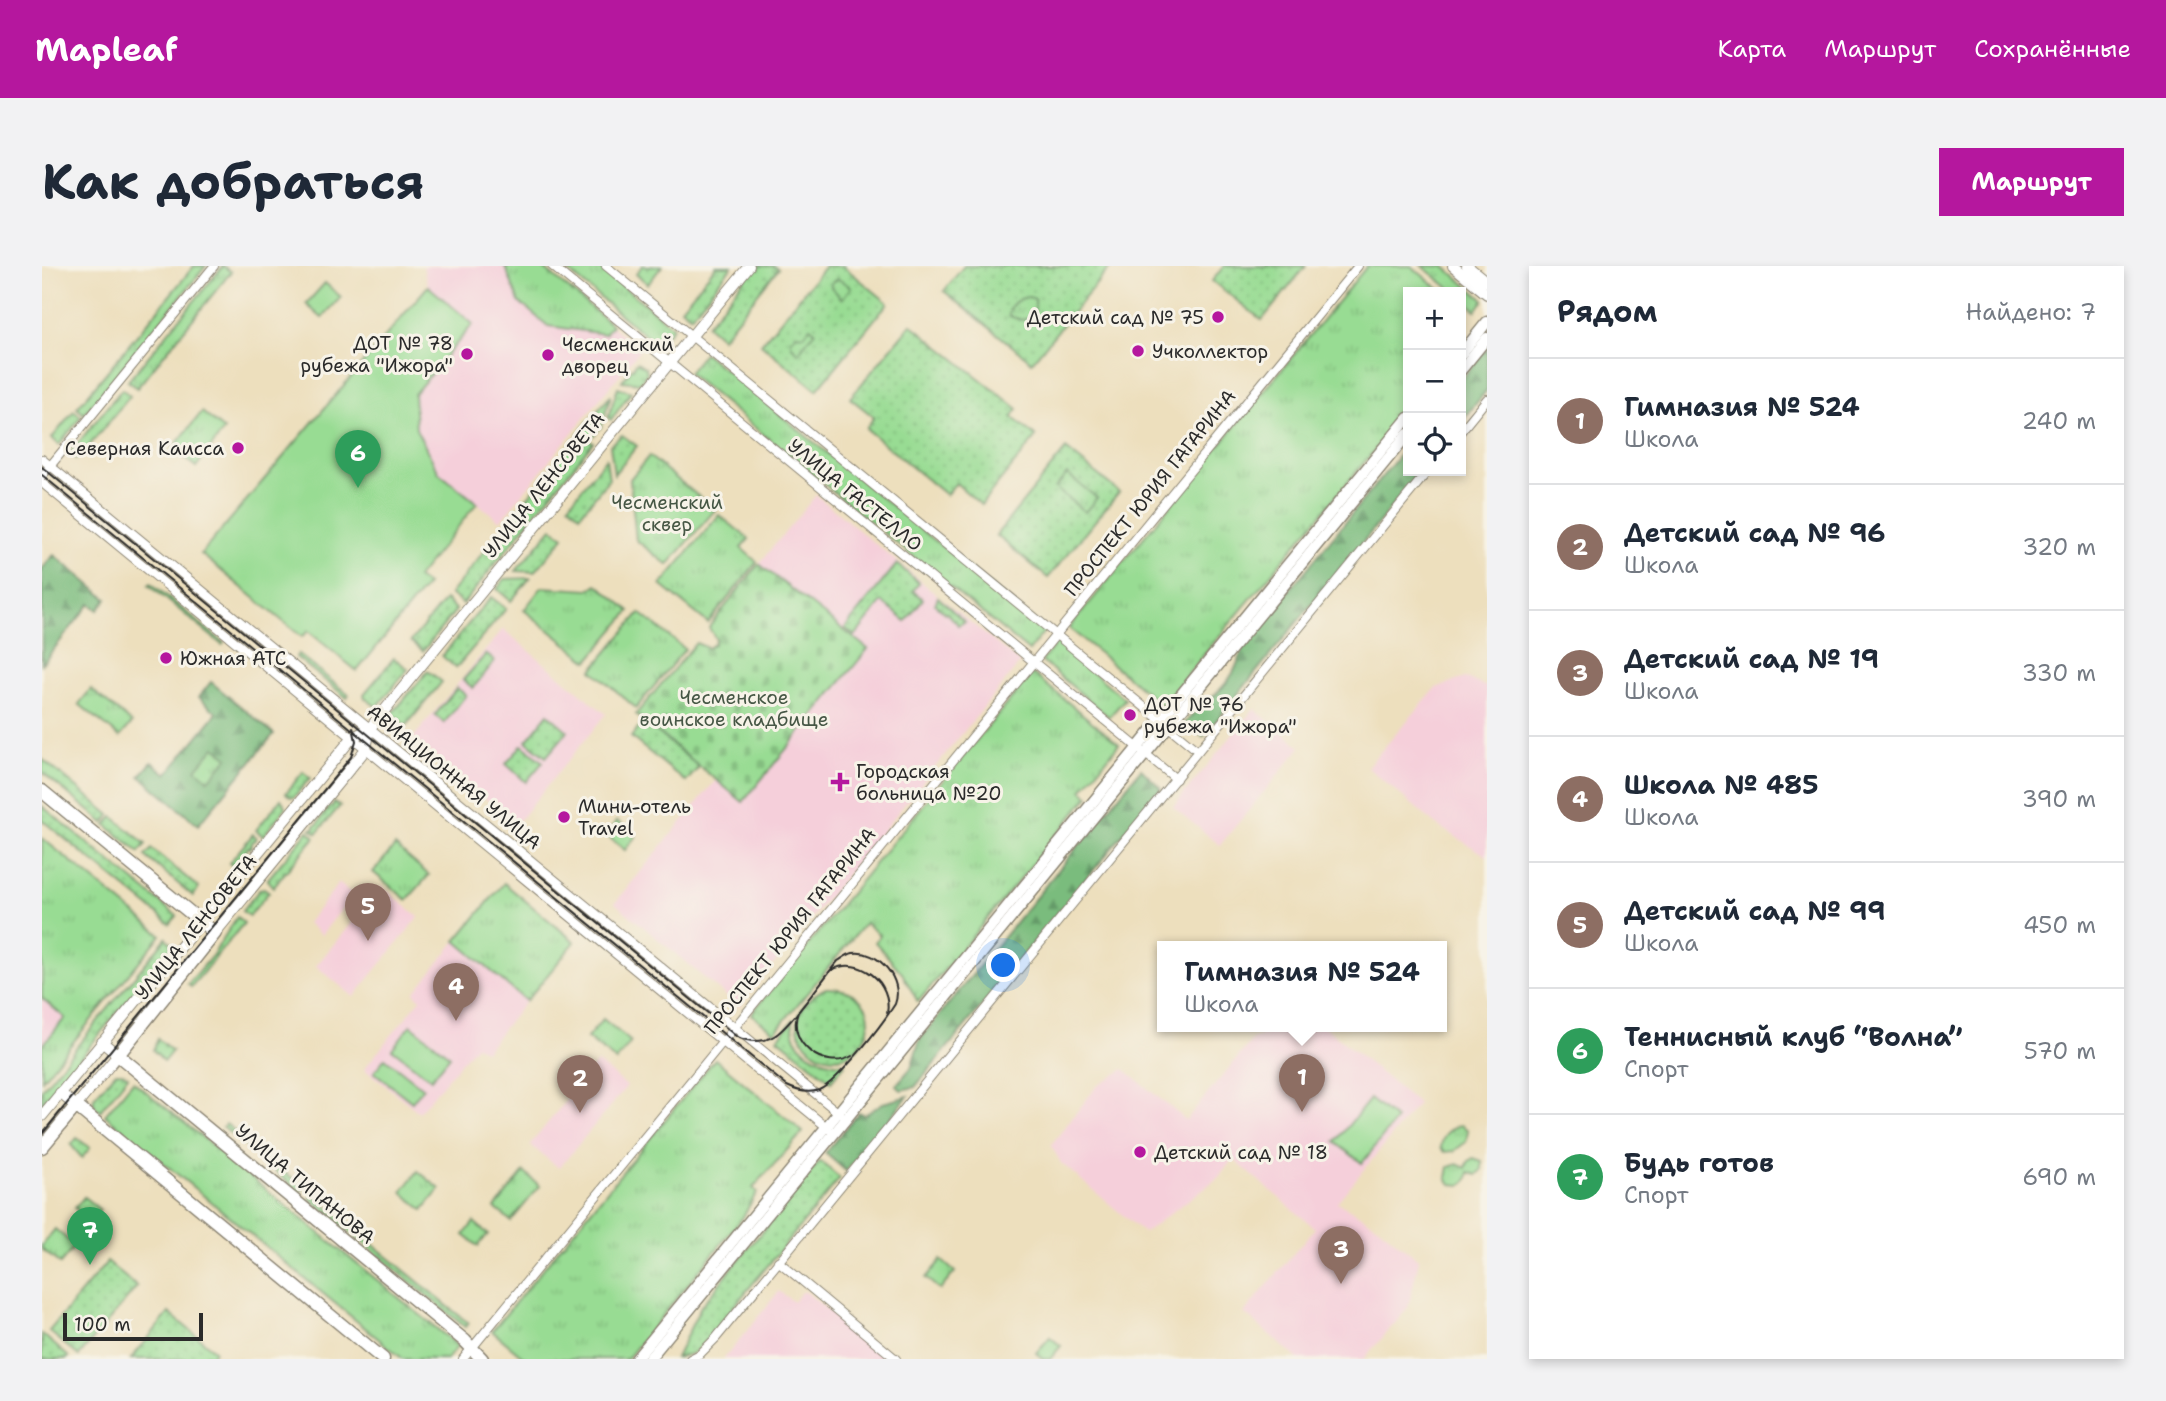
<!DOCTYPE html>
<html lang="ru">
<meta charset="utf-8">
<style>
:root{--surface:#fff;--page:#f2f2f3;--text:#1f2937;--muted:#747a83;--line:#e0e1e3;--accent:#b5179e}
body{margin:0;font-family:"Shantell Sans",sans-serif;background:var(--page);color:var(--text)}
.controls{position:absolute;right:21px;top:21px;display:grid;overflow:hidden;border-radius:0px;box-shadow:0 4px 10px #0003}
.controls button{width:63px;height:63px;display:grid;place-items:center;padding:0;border:0;border-bottom:2px solid var(--line);background:var(--surface);color:var(--text);font:35px sans-serif}
.scale{position:absolute;left:21px;bottom:18px;width:140px;box-sizing:border-box;padding-left:7px;border:4px solid #2b2b2b;border-top:0;font-size:19px;line-height:24px;white-space:nowrap;color:#2b2b2b;-webkit-text-stroke:5px #f7f3e8;paint-order:stroke}
.you{position:absolute;left:962px;top:700px;width:24px;height:24px;margin:-18px;border:5px solid #fff;border-radius:50%;background:#1a73e8;box-shadow:0 0 0 10px #1a73e833}
.badge{display:grid;place-items:center;width:46px;height:46px;border-radius:50%;background:var(--accent);color:#fff;font-size:23px;font-weight:700}
.pin{position:absolute;translate:-50% -58px;filter:drop-shadow(0 2px 4px #0008)}
.pin::after{content:'';position:absolute;top:37px;width:24px;height:21px;background:inherit;clip-path:polygon(0 0,100% 0,50% 100%)}
.popup{position:absolute;left:1115px;top:675px;width:290px;height:91px;box-sizing:border-box;display:grid;place-content:center;border-radius:0px;background:var(--surface);filter:drop-shadow(0 2px 5px #0005);font-size:23px;white-space:nowrap;color:var(--muted)}
.popup b{font-size:26px;color:var(--text)}
.popup::after{content:'';position:absolute;left:50%;top:100%;margin-left:-14px;border:14px solid transparent;border-top-color:var(--surface)}
.list{margin:0;padding:0;list-style:none}
h2{display:flex;justify-content:space-between;align-items:center;height:91px;margin:0;padding:0 28px;font-size:30px}
h2 small{font-size:23px;font-weight:400;color:var(--muted)}
.list li{display:grid;grid-template-columns:46px 1fr auto;gap:21px;align-items:center;box-sizing:border-box;height:126px;padding:0 28px;border-top:2px solid var(--line)}
.list b{display:block;font-size:26px;white-space:nowrap}
.list p{margin:0;font-size:23px;white-space:nowrap;color:var(--muted)}
.list em{font-size:23px;font-style:normal;color:var(--muted)}
.icon{flex:none;width:38px;height:38px;fill:none;stroke:currentColor;stroke-width:2;stroke-linecap:round;stroke-linejoin:round}
.map{position:relative;flex:none;width:1445px;height:1093px;overflow:hidden;border-radius:0px}
header{display:flex;align-items:center;gap:42px;box-sizing:border-box;height:98px;padding:0 35px;background:var(--accent);color:#fff}
header strong{font-size:33px}
nav{display:flex;gap:38px;margin-inline-start:auto;font-size:24px}
.intro{display:flex;align-items:center;justify-content:space-between;box-sizing:border-box;height:168px;padding:0 42px}
h1{margin:0;font-size:49px}
.button{padding:18px 32px;border-radius:0px;background:var(--accent);color:#fff;font-size:24px;font-weight:700}
main{display:flex;gap:42px;padding:0 42px}
aside{flex:1;background:var(--surface);border-radius:0px;box-shadow:0 4px 10px #0003}
.map>svg:first-child{display:block}
.built{fill:#f5cfda}
.grass{fill:url(#grass-dots);stroke:#62845f;stroke-width:2}
.forest{fill:url(#forest-firs);stroke:#527454;stroke-width:2}
.cemetery{fill:url(#cemetery-stones);stroke:#62845f;stroke-width:2}
.park{fill:url(#park-tufts);stroke:#62845f;stroke-width:2}
.pitch{fill:#98dc93;stroke:#62845f;stroke-width:2}
.lines{fill:none;stroke-linecap:round;stroke-linejoin:round}
.minor-casing{stroke:#8c8574;stroke-width:10}
.tertiary-casing{stroke:#8c8574;stroke-width:12}
.secondary-casing{stroke:#8c8574;stroke-width:13}
.primary-casing{stroke:#8c8574;stroke-width:15}
.minor{stroke:#fff;stroke-width:8}
.tertiary{stroke:#fff;stroke-width:10}
.secondary{stroke:#fff;stroke-width:10}
.primary{stroke:#fff;stroke-width:12}
.tram{stroke:#2b2b2b;stroke-width:2}
.poi-dot{fill:#b5179e;stroke:#f7f3e8;stroke-width:2.5}
.labels{text-anchor:middle;dominant-baseline:central;stroke-width:6;stroke-linejoin:round;paint-order:stroke}
.poi-label{font-size:19px;fill:#2b2b2b;stroke:#f7f3e8;text-anchor:start}
.street-label{font-size:19px;fill:#2b2b2b;stroke:#f7f3e8}
.park-label{font-size:19px;fill:#465745;stroke:#f7f3e8}
</style>
<header>
<strong>Mapleaf</strong>
<nav><a>Карта</a><a>Маршрут</a><a>Сохранённые</a></nav>
</header>
<div class="intro"><h1>Как добраться</h1><a class="button">Маршрут</a></div>
<main>
<div class="map">
<svg width="1445" height="1093" viewBox="0 0 1445 1093">
<defs>
<pattern id="grass-dots" width="8" height="8" patternUnits="userSpaceOnUse" patternTransform="scale(1.75)"><rect width="8" height="8" fill="#98dc93"/><path d="M2 2h.1M6 6h.1" fill="none" stroke="#83bd7f" stroke-width="1.8" stroke-linecap="round"/></pattern>
<pattern id="forest-firs" width="22" height="20" patternUnits="userSpaceOnUse" patternTransform="scale(1.75)"><rect width="22" height="20" fill="#7abc7d"/><path d="M5 1l3.5 6h-7zM16 11l3.5 6h-7z" fill="#649967"/></pattern>
<pattern id="cemetery-stones" width="16" height="16" patternUnits="userSpaceOnUse" patternTransform="scale(1.75)"><rect width="16" height="16" fill="#98dc93"/><path d="M2 7V4a2 2 0 0 1 4 0v3zM10 15v-3a2 2 0 0 1 4 0v3z" fill="#83bd7f"/></pattern>
<pattern id="park-tufts" width="24" height="20" patternUnits="userSpaceOnUse" patternTransform="scale(1.75)"><rect width="24" height="20" fill="#98dc93"/><path d="M3 7l-1-3M5 7V3M7 7l1-3M15 17l-1-3M17 17v-4M19 17l1-3" fill="none" stroke="#83bd7f"/></pattern>
</defs>
<rect width="100%" height="100%" fill="#f7f3e8"/>
<filter id="ink" filterUnits="userSpaceOnUse"><feTurbulence type="fractalNoise" baseFrequency=".0143" numOctaves="2"/><feDisplacementMap in="SourceGraphic" scale="14" xChannelSelector="R" yChannelSelector="G"/><feConvolveMatrix kernelMatrix="1 2 1 2 8 2 1 2 1" color-interpolation-filters="sRGB"/></filter>
<filter id="wash" filterUnits="userSpaceOnUse"><feTurbulence type="fractalNoise" baseFrequency=".00686" numOctaves="4" result="noise"/><feDisplacementMap in="SourceGraphic" scale="28" xChannelSelector="R" yChannelSelector="G"/><feGaussianBlur stdDeviation="1.57" result="paint"/><feColorMatrix in="noise" values="0 0 0 0 0 0 0 0 0 0 0 0 0 0 0 0 0 1.4 0 .05"/><feComposite in="paint" operator="in"/></filter>
<g filter="url(#wash)">
<rect width="100%" height="100%" fill="#eddfbd"/>
<g class="built">
<path d="M381,0H497L598,84L458,255L398,207L374,163L372,129L431,58L386,20Z"/>
<path d="M774,229L978,397L697,741L573,637L674,514L700,536L825,383L717,298Z"/>
<path d="M461,363L564,448L474,558L371,472Z"/>
<path d="M1423,412L1445,421V590L1396,560L1325,501L1394,422Z"/>
<path d="M1212,443L1259,481L1178,579L1131,541Z"/>
<path d="M297,617L311,629L279,669L265,657Z"/>
<path d="M339,620L377,651L312,731L274,700Z"/>
<path d="M414,675L484,735L443,785L434,779L377,846L322,803L379,733L372,727Z"/>
<path d="M0,733L23,752L0,779Z"/>
<path d="M1223,760H1282L1376,838L1295,936L1333,958L1377,994L1366,1042L1322,1093H1256L1202,1047L1273,962L1191,893L1177,911L1102,967L1019,897L1009,879L1054,821L1082,803L1144,854L1211,773L1218,770Z"/>
<path d="M555,796L585,820L517,902L488,879Z"/>
<path d="M737,1025L752,1036L759,1026H764L845,1093H682Z"/>
</g>
<g class="grass">
<path d="M600,0H620L606,18L594,8Z"/>
<path d="M674,0H690L649,50L639,42Z"/>
<path d="M713,0H732L736,3L680,72L665,59Z"/>
<path d="M783,0H801L846,37L775,124L719,78Z"/>
<path d="M922,0H1069L990,96L902,25Z"/>
<path d="M1182,0H1264L1220,54L1170,15Z"/>
<path d="M869,58L976,143L970,151L994,171L939,239L914,217L904,229L824,163L832,151L808,132Z"/>
<path d="M595,96L604,102L605,107L597,117L580,115Z"/>
<path d="M576,121L589,126L569,154L566,152Z"/>
<path d="M569,129L559,161L551,170L536,168Z"/>
<path d="M580,169L595,180L572,208L568,179Z"/>
<path d="M533,172L548,174L551,176L421,338L408,328Z"/>
<path d="M1024,183L1077,226L1006,312L954,269Z"/>
<path d="M564,192L567,213L538,249L527,239Z"/>
<path d="M510,262L522,271L493,306L474,305Z"/>
<path d="M855,298L877,317L871,325L881,333L864,355L840,336L813,370L803,362Z"/>
<path d="M488,312L469,335L455,323L463,313Z"/>
<path d="M109,317L182,377L180,379L107,319Z"/>
<path d="M449,331L464,343L414,402L400,390Z"/>
<path d="M896,331L923,356L916,359C910,349 901,347 893,338Z"/>
<path d="M403,334L414,344L381,385L369,375Z"/>
<path d="M256,388L307,429L305,432L254,391Z"/>
<path d="M444,388L453,395L431,422L421,414Z"/>
<path d="M352,392L366,403L335,441L323,432L322,428Z"/>
<path d="M386,405L400,416L364,460L350,448Z"/>
<path d="M415,422L424,429L402,457L393,449Z"/>
<path d="M506,448L526,465L504,491L484,475Z"/>
<path d="M602,455L657,501L644,516L589,471Z"/>
<path d="M480,479L501,496L484,516L464,498Z"/>
<path d="M0,493L68,549L62,557L0,506Z"/>
<path d="M261,506L268,512L252,531H249L244,527Z"/>
<path d="M239,533L244,541L221,570L214,564Z"/>
<path d="M292,536L298,540L275,567L269,563L273,562V559L276,558L283,546L287,545L285,543L291,539Z"/>
<path d="M0,540L135,650L128,658L0,554Z"/>
<path d="M71,551L104,578L97,586L64,559Z"/>
<path d="M266,565L273,571L231,621L225,614Z"/>
<path d="M211,568L214,571V574L211,575L208,582L206,581L204,584V587L202,586L199,593L197,592L191,600L187,597Z"/>
<path d="M110,583L157,622L151,630L103,590Z"/>
<path d="M222,622L227,626L207,650L200,645L218,623Z"/>
<path d="M195,651L202,657L149,721L146,718L170,690Z"/>
<path d="M124,672L131,679L0,838V823Z"/>
<path d="M784,722C808,721 832,736 826,763C825,770 820,776 815,782C783,816 719,755 784,722Z"/>
<path d="M751,754C749,784 777,797 803,798L789,815L736,772Z"/>
<path d="M116,773L130,785L122,795L111,784Z"/>
<path d="M74,806H80L86,810L58,845L51,838L52,831Z"/>
<path d="M184,858L262,922L258,926L181,861Z"/>
<path d="M35,872L48,882L40,892L29,879Z"/>
<path d="M778,895L798,912L661,1078L651,1087L634,1092L659,1040Z"/>
<path d="M65,996L95,1021L37,1090L7,1065Z"/>
<path d="M127,1047L173,1085L167,1093H89Z"/>
<path d="M0,1068L27,1091L25,1093H0Z"/>
</g>
<g class="forest">
<path d="M1445,82V124L1419,156V114Z"/>
<path d="M1366,179V205H1379L1161,471L1143,457C1158,439 1180,427 1191,407C1196,398 1198,389 1202,380Z"/>
<path d="M12,289L65,333L56,344L48,338L0,398V303Z"/>
<path d="M169,416L232,468L156,559L98,510L110,496L125,508L175,447L157,431Z"/>
<path d="M1099,503L1119,522L873,821L859,824L854,819L869,802L878,773Z"/>
<path d="M866,830L804,905L783,887L817,846L822,849L841,837Z"/>
</g>
<path class="cemetery" d="M717,298L826,383L701,536L594,448L654,377L666,382L672,378L674,373L667,362L668,360Z"/>
<g class="park">
<path d="M152,0H164L42,148L35,142Z"/>
<path d="M181,0L189,6L95,122L86,115Z"/>
<path d="M463,0H499L570,59L563,68L506,60L477,36Z"/>
<path d="M520,0H556L631,61L615,79Z"/>
<path d="M1325,0H1369L1401,26H1366V144L1120,439L1027,362Z"/>
<path d="M1380,0H1402L1442,34L1434,44L1419,31V26H1412Z"/>
<path d="M796,13L809,21L800,33L789,21L790,16Z"/>
<path d="M987,31L993,33V43L990,51L980,54L967,50C966,38 977,32 987,31Z"/>
<path d="M768,61L773,65L756,87L749,79V73L755,68L762,69Z"/>
<path d="M662,87L1003,364L987,385L646,107Z"/>
<path d="M80,123L88,130L43,185L34,193L27,188Z"/>
<path d="M32,145L39,151L17,179L10,172Z"/>
<path d="M160,146L182,164L154,201L131,182Z"/>
<path d="M607,190L673,244L626,299L594,274L588,213Z"/>
<path d="M1025,208L1055,232L1043,246L1013,222Z"/>
<path d="M677,249L707,273L699,282L715,296L666,357L619,319Z"/>
<path d="M555,318L588,345L546,395L482,344L500,321L547,324Z"/>
<path d="M598,347L643,383L594,442L550,404Z"/>
<path d="M1015,376L1083,433L1067,451L1000,395Z"/>
<path d="M990,407L1077,478L1040,524L1047,530L876,736L860,707L833,676L838,669L823,657L733,766L709,748Z"/>
<path d="M49,423L90,457L78,471L37,438Z"/>
<path d="M173,481L186,492L167,514L154,503Z"/>
<path d="M575,555L594,570L583,584L564,569Z"/>
<path d="M0,572L119,669L0,814V780L23,752L0,732Z"/>
<path d="M353,580L387,609L365,634L331,606Z"/>
<path d="M462,617L533,676L484,735L414,675Z"/>
<path d="M561,753L589,776L574,795L545,772Z"/>
<path d="M673,793L761,866L711,922L715,926L701,951L585,1093H484L450,1065Z"/>
<path d="M91,815L416,1080L405,1093H361L63,849Z"/>
<path d="M1419,859L1426,864L1424,876L1412,885L1403,886L1399,882C1400,870 1408,861 1419,859Z"/>
<path d="M1431,892L1440,895V904L1435,909L1427,906L1426,913L1420,919L1409,918L1405,912L1407,901L1415,898L1424,902L1426,896Z"/>
<path d="M376,905L398,923L381,944L360,926Z"/>
<path d="M482,906L498,920L469,955L453,942Z"/>
<path d="M271,929L426,1057L423,1061L268,933Z"/>
<path d="M42,931L58,944L49,955L33,942Z"/>
<path d="M432,956L446,968L436,980L422,969Z"/>
<path d="M13,963L33,980L18,998L0,983V979Z"/>
<path d="M899,994L913,1006L898,1024L884,1012Z"/>
<path d="M1008,1071L1019,1080L1008,1093H1001L994,1087Z"/>
</g>
<g class="pitch">
<path d="M283,17L299,31L280,52L264,38Z"/>
<path d="M386,20L431,58L372,128L374,163L397,207L435,237L375,312L385,319L315,405L266,365L260,371L159,288Z"/>
<path d="M369,759L408,790L389,813L350,783Z"/>
<path d="M343,792L381,822L370,836L332,806Z"/>
<path d="M1328,833L1354,854L1320,897L1293,876Z"/>
</g>
</g>
<g filter="url(#ink)">
<g class="lines">
<g class="minor-casing">
<g id="minor">
<path d="M510,0L1134,513"/>
<path d="M564,0L1156,485"/>
<path d="M1419,165L1445,133"/>
<path d="M0,193L798,848"/>
<path d="M0,210L172,0"/>
<path d="M0,217L787,863"/>
<path d="M736,995L854,1093"/>
<path d="M421,1093L1316,0"/>
<path d="M648,1093L658,1088L674,1072L1386,205"/>
</g>
</g>
<g class="tertiary-casing">
<g id="tertiary">
<path d="M1411,0L1445,28"/>
<path d="M1425,0L1445,16"/>
<path d="M173,667L324,483L328,462"/>
<path d="M18,827L34,840L76,789L60,776"/>
<path d="M0,850L310,472L328,462L707,0"/>
</g>
</g>
<g class="secondary-casing">
<g id="secondary">
<path d="M1419,88L1445,56"/>
<path d="M1419,104L1445,72"/>
<path d="M594,1093L1366,152"/>
<path d="M607,1093L1366,168"/>
</g>
</g>
<g class="primary-casing">
<g id="primary">
<path d="M0,525L173,667L76,789L423,1075L440,1093"/>
<path d="M0,881L34,840L341,1093"/>
</g>
</g>
<use href="#minor" class="minor"/>
<use href="#tertiary" class="tertiary"/>
<use href="#secondary" class="secondary"/>
<use href="#primary" class="primary"/>
<g class="tram">
<path d="M0,201L695,771C707,776 720,777 732,770C748,761 782,711 796,695C801,692 806,688 811,687C837,683 862,715 853,738C841,757 796,816 777,824C766,828 755,825 745,820L0,209"/>
<path d="M790,704C818,689 851,717 845,747"/>
<path d="M756,746C744,777 783,806 810,790"/>
<path d="M0,868L309,491L314,475L311,461"/>
</g>
</g>
</g>
<g class="poi-dot">
<circle cx="1176" cy="51" r="7"/>
<circle cx="1096" cy="85" r="7"/>
<circle cx="425" cy="88" r="7"/>
<circle cx="506" cy="89" r="7"/>
<circle cx="196" cy="182" r="7"/>
<circle cx="124" cy="392" r="7"/>
<circle cx="1088" cy="449" r="7"/>
<path d="M794.5 505.5h7v7h7v7h-7v7h-7v-7h-7v-7h7z"/>
<circle cx="522" cy="551" r="7"/>
<circle cx="1098" cy="886" r="7"/>
</g>
<g class="labels">
<g class="poi-label">
<text x="1162" y="51" text-anchor="end">Детский сад № 75</text>
<text x="411" y="77" text-anchor="end">ДОТ № 78<tspan x="411" dy="22">рубежа "Ижора"</tspan></text>
<text x="520" y="78">Чесменский<tspan x="520" dy="22">дворец</tspan></text>
<text x="1110" y="85">Учколлектор</text>
<text x="182" y="182" text-anchor="end">Северная Каисса</text>
<text x="138" y="392">Южная АТС</text>
<text x="1102" y="438">ДОТ № 76<tspan x="1102" dy="22">рубежа "Ижора"</tspan></text>
<text x="814" y="505">Городская<tspan x="814" dy="22">больница №20</tspan></text>
<text x="536" y="540">Мини-отель<tspan x="536" dy="22">Travel</tspan></text>
<text x="1112" y="886">Детский сад № 18</text>
</g>
<g class="street-label">
<text transform="translate(502 219) rotate(-51)">УЛИЦА ЛЕНСОВЕТА</text>
<text transform="translate(1108 227) rotate(-51)">ПРОСПЕКТ ЮРИЯ ГАГАРИНА</text>
<text transform="translate(813 229) rotate(39)">УЛИЦА ГАСТЕЛЛО</text>
<text transform="translate(412 511) rotate(39)">АВИАЦИОННАЯ УЛИЦА</text>
<text transform="translate(154 661) rotate(-51)">УЛИЦА ЛЕНСОВЕТА</text>
<text transform="translate(748 665) rotate(-51)">ПРОСПЕКТ ЮРИЯ ГАГАРИНА</text>
<text transform="translate(263 918) rotate(40)">УЛИЦА ТИПАНОВА</text>
</g>
<g class="park-label">
<text x="625" y="236">Чесменский<tspan x="625" dy="22">сквер</tspan></text>
<text x="692" y="431">Чесменское<tspan x="692" dy="22">воинское кладбище</tspan></text>
</g>
</g>
</svg>
<div class="controls">
<button>+</button>
<button>−</button>
<button><svg class="icon" aria-label="locate" viewBox="0 0 24 24"><circle cx="12" cy="12" r="6"/><path d="M12 2v4M12 18v4M2 12h4M18 12h4"/></svg></button>
</div>
<div class="scale">100 m</div>
<div class="you"></div>
<div class="pin badge" style="left:1260px;top:846px;background:#8d6e63">1</div>
<div class="popup"><b>Гимназия № 524</b>Школа</div>
<div class="pin badge" style="left:538px;top:847px;background:#8d6e63">2</div>
<div class="pin badge" style="left:1299px;top:1018px;background:#8d6e63">3</div>
<div class="pin badge" style="left:414px;top:755px;background:#8d6e63">4</div>
<div class="pin badge" style="left:326px;top:675px;background:#8d6e63">5</div>
<div class="pin badge" style="left:316px;top:222px;background:#2e9e5b">6</div>
<div class="pin badge" style="left:48px;top:999px;background:#2e9e5b">7</div>
</div>
<aside>
<h2>Рядом<small>Найдено: 7</small></h2>
<ul class="list">
<li><span class="badge" style="background:#8d6e63">1</span><div><b>Гимназия № 524</b><p>Школа</p></div><em>240 m</em></li>
<li><span class="badge" style="background:#8d6e63">2</span><div><b>Детский сад № 96</b><p>Школа</p></div><em>320 m</em></li>
<li><span class="badge" style="background:#8d6e63">3</span><div><b>Детский сад № 19</b><p>Школа</p></div><em>330 m</em></li>
<li><span class="badge" style="background:#8d6e63">4</span><div><b>Школа № 485</b><p>Школа</p></div><em>390 m</em></li>
<li><span class="badge" style="background:#8d6e63">5</span><div><b>Детский сад № 99</b><p>Школа</p></div><em>450 m</em></li>
<li><span class="badge" style="background:#2e9e5b">6</span><div><b>Теннисный клуб “Волна”</b><p>Спорт</p></div><em>570 m</em></li>
<li><span class="badge" style="background:#2e9e5b">7</span><div><b>Будь готов</b><p>Спорт</p></div><em>690 m</em></li>
</ul>
</aside>
</main>
